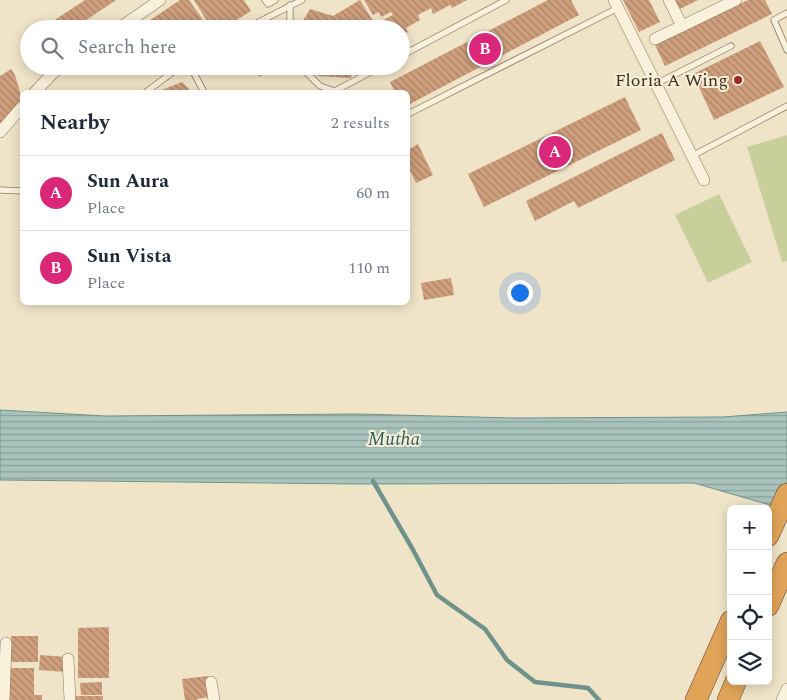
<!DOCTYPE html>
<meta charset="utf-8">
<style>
:root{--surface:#fff;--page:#f6f6f7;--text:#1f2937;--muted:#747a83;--line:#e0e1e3;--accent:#db2777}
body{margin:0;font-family:Spectral,serif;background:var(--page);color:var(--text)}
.controls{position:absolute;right:15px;bottom:15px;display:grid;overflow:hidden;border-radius:8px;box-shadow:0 2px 12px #0003}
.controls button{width:45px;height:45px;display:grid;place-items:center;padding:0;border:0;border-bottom:1px solid var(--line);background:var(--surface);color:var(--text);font:25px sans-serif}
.you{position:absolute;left:519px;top:292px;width:18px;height:18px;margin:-12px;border:4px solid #fff;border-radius:50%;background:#1a73e8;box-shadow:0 0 0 8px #1a73e833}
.badge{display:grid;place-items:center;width:32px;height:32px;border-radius:50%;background:var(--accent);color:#fff;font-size:16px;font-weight:700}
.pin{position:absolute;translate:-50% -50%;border:2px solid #fff;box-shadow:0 1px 5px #0006}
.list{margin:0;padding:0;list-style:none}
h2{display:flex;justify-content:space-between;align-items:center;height:65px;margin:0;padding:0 20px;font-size:21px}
h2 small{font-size:16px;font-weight:400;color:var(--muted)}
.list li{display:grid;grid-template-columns:32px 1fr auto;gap:15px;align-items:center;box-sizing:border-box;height:75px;padding:0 20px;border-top:1px solid var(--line)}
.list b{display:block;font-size:19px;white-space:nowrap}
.list p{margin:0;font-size:16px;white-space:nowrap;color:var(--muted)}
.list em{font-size:16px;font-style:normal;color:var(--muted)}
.icon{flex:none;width:28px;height:28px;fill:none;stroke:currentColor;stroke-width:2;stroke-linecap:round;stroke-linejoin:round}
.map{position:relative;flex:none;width:787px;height:700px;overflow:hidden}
.search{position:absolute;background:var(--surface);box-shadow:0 2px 12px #0003;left:20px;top:20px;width:390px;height:55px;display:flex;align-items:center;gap:12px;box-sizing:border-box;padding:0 18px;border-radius:28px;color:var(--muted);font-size:19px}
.panel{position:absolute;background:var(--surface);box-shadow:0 2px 12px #0003;left:20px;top:90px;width:390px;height:215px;border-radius:8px}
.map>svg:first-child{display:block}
.pitch{fill:#c9cf9b}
.water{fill:url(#water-rules);stroke:#6f938a}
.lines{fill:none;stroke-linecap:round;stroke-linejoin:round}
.stream{stroke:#6f938a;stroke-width:4.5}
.building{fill:url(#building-back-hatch)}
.lane-casing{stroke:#8d765c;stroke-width:7}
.street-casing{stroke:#8d765c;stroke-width:12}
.highway-casing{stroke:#5b4430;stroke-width:22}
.lane{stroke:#faf1dc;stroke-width:5.5}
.street{stroke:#faf1dc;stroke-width:11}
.highway{stroke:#e0a458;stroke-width:21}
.poi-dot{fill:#9e2a2b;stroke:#f7eed8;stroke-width:2}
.labels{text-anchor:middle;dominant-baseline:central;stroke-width:4;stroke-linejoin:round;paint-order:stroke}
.poi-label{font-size:18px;fill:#3d2e20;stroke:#f7eed8;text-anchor:end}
.water-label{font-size:19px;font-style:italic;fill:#2f5d5a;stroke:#f7eed8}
</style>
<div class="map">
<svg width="787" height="700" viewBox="0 0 787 700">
<defs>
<pattern id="water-rules" width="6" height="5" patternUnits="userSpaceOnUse" patternTransform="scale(1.25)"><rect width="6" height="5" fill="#a9c4bc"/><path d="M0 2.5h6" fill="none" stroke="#8ba098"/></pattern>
<pattern id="building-back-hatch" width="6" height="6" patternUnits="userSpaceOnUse" patternTransform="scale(1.25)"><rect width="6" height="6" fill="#cf9f7d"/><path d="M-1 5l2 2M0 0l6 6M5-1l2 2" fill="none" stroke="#a98266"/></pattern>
</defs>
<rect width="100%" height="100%" fill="#f0e4c8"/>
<g class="pitch">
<path d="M787,135V261L782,262L747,147Z"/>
<path d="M719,194L752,262L708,283L675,215Z"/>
</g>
<path class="water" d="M0,410L105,416L357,414L513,418L723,417L787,412V510L694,483L358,484L0,480Z"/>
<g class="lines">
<path class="stream" d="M373,481L412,548L437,595L485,629L507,660L535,682L588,688L599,700"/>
</g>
<g class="building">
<path d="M85,0H116L73,29H41Z"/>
<path d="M180,0H189L206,24L199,29H137Z"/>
<path d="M194,0H244L251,11L222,29H212Z"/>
<path d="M360,0L378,29H298L310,9L333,16Z"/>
<path d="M364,0H467L452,8L450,5L433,14L431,8L418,15L420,20L406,28L408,32L401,35V29H388L383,20L393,15L391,12L381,17L379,12L373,15Z"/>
<path d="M548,0H571L579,15L408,105V92H395L390,82Z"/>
<path d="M623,0H649L660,22L639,32Z"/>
<path d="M675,0H698L680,9Z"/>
<path d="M748,0H765L772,14L665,66L655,45Z"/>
<path d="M760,41L784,87L714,120L693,74Z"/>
<path d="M253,66H279L259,77Z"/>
<path d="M319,66H354L351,78L318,76Z"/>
<path d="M11,69L15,75L20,92V103L0,125V76Z"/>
<path d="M182,82L192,92H157Z"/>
<path d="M625,97L641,130L484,207L468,174Z"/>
<path d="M662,133L675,160L578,208L574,201L535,221L526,201Z"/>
<path d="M418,144L433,175L416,183L408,166V150Z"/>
<path d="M451,278L454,295L424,300L421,283Z"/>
<path d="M109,627V678H78V628Z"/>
<rect x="11" y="636" width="27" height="26"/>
<path d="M40,655L67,657L66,672L39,670Z"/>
<path d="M9,668H34V695H42V700H9Z"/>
<path d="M208,676L210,697L197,699V700H185L182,679Z"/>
<path d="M102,682V695H81L80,683Z"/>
<rect x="73" y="696" width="30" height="4"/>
</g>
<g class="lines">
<g class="lane-casing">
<g id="lane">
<path d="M265,0L268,4L275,0"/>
<path d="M787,13L774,20L787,50"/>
<path d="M245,29L302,0"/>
<path d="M290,29V5"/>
<path d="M401,56L506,0"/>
<path d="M190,66L204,92"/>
<path d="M300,66L320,86L335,91"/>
<path d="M656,84L731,46"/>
<path d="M146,92L181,66"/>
<path d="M333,92L382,66"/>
<path d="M408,114L618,8"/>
<path d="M692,156L787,106"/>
<path d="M0,190L22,191"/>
</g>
</g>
<g class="street-casing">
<g id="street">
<path d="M614,0L704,180"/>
<path d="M669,0L682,26"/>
<path d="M118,29L160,0"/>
<path d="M655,39L736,0"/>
<path d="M35,92L53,73L63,66"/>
<path d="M0,132L22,107"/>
<path d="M68,659L70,700"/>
<path d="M211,682L214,700"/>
<path d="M4,700L6,643"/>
<path d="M782,700L787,689"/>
</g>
</g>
<g class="highway-casing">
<g id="highway">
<path d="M768,536L787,494"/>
<path d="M768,606L787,563"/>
<path d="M696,700L731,621"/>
<path d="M728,700L736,681"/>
</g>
</g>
<use href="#lane" class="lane"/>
<use href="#street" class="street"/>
<use href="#highway" class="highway"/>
</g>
<circle class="poi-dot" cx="738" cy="80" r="5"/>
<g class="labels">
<g class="poi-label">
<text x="728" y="80">Floria A Wing</text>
</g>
<g class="water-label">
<text x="394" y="439">Mutha</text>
</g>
</g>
</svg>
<div class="controls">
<button>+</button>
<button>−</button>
<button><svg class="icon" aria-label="locate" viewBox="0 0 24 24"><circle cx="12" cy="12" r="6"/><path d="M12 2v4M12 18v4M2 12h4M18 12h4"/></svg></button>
<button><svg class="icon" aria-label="layers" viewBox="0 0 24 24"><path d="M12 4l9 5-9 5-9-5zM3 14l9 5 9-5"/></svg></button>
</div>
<div class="you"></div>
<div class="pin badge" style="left:555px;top:152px">A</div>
<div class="pin badge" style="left:485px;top:49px">B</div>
<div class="search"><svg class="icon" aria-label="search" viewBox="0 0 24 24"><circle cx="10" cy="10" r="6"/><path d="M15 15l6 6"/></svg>Search here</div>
<section class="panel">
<h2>Nearby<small>2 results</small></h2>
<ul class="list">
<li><span class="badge">A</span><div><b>Sun Aura</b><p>Place</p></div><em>60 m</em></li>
<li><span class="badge">B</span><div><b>Sun Vista</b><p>Place</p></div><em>110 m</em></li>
</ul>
</section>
</div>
